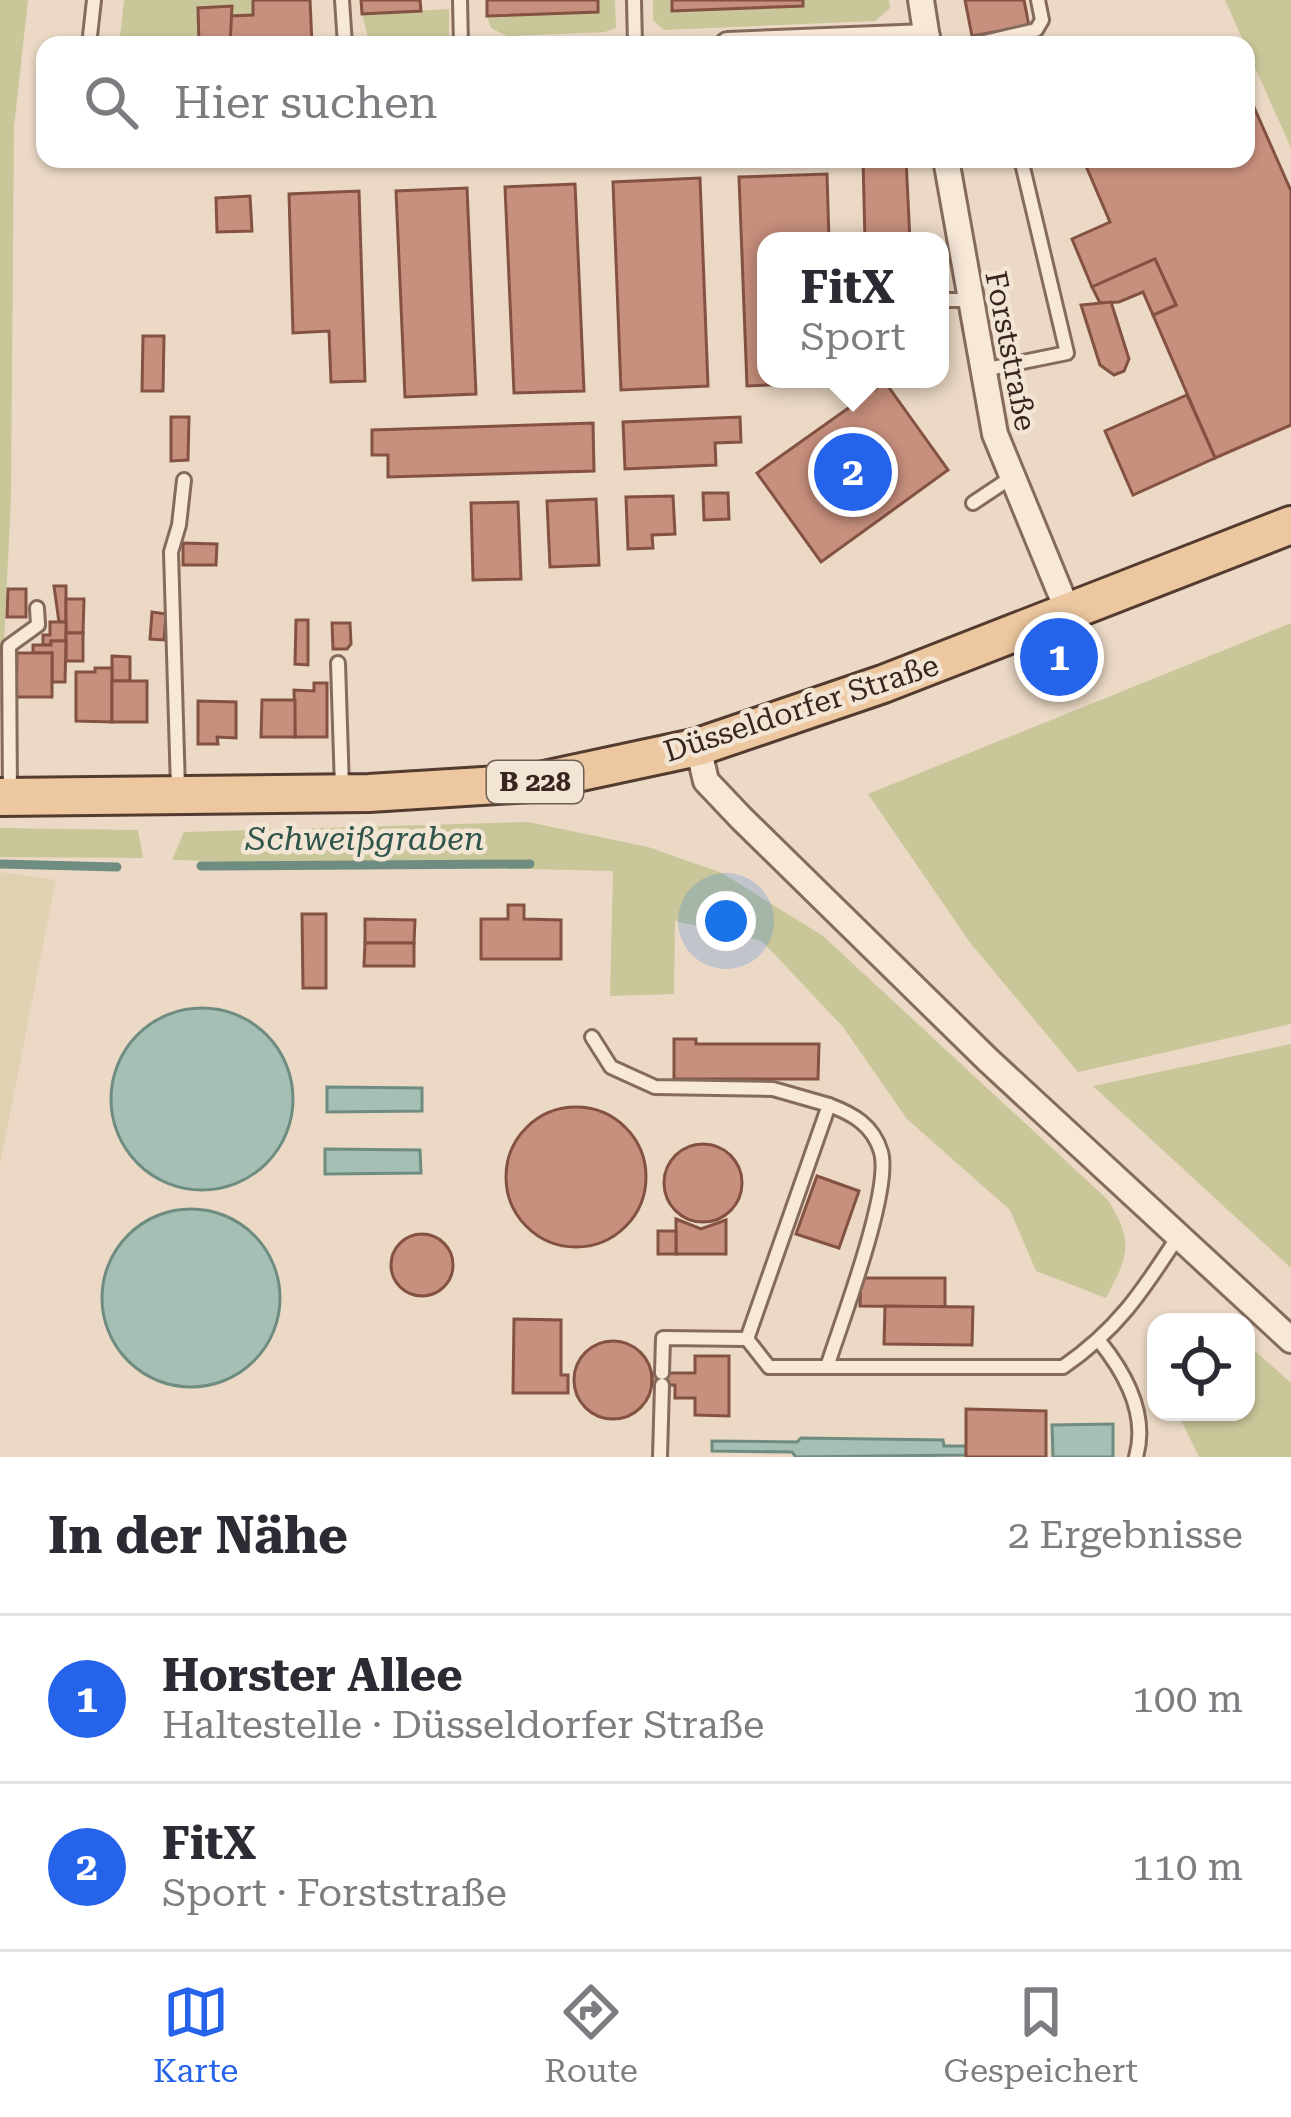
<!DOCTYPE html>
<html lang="de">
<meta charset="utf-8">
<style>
:root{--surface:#fff;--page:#f7f7f7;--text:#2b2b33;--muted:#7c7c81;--line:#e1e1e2;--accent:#2563eb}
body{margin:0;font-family:"Roboto Serif",serif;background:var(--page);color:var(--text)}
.controls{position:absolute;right:36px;bottom:36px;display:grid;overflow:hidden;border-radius:24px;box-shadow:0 3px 9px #0004}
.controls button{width:108px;height:108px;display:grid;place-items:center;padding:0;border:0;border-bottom:3px solid var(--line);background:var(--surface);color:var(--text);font:60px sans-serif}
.you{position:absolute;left:726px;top:921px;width:42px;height:42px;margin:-30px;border:9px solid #fff;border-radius:50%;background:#1a73e8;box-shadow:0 0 0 18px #1a73e833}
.badge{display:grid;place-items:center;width:78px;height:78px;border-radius:50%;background:var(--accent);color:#fff;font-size:39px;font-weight:700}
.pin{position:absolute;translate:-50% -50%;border:6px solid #fff;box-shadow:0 3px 12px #0006}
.popup{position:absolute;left:757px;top:232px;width:192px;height:156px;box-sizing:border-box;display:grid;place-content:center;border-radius:24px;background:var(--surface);filter:drop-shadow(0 3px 9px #0005);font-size:39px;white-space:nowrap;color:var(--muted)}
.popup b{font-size:45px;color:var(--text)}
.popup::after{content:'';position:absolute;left:50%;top:100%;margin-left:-24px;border:24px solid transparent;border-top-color:var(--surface)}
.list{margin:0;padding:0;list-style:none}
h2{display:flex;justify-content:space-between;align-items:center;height:156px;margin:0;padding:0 48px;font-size:51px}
h2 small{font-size:39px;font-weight:400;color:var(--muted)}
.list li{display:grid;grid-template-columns:78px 1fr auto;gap:36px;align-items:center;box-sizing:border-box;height:168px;padding:0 48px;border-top:3px solid var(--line)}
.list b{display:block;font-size:45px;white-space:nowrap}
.list p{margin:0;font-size:39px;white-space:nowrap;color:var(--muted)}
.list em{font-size:39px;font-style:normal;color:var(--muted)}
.icon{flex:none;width:66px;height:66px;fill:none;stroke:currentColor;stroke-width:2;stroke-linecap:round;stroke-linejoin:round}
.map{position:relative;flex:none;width:1291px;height:1457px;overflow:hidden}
.search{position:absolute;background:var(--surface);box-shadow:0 3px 9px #0004;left:36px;right:36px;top:36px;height:132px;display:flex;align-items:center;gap:30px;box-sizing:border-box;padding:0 42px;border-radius:24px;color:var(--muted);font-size:45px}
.sheet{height:492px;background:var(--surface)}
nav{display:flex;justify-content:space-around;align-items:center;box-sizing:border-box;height:168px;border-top:3px solid var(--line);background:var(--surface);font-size:33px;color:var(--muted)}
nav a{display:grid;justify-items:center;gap:6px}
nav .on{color:var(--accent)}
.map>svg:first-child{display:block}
.farmland{fill:#e1d1b3}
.green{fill:#c9c699}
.water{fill:#a6bfb4;stroke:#6e8d80;stroke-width:3}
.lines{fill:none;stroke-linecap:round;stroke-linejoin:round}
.stream{stroke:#6e8d80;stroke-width:9}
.building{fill:#c78f7d;stroke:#835243;stroke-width:3}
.service-casing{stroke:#856b5c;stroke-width:18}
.minor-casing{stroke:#856b5c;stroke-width:30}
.primary-casing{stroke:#533b30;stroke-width:42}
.service{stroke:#f7e8d8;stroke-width:12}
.minor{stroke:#f7e8d8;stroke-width:24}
.primary{stroke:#ecc79f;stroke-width:36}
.labels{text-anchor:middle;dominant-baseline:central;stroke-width:9;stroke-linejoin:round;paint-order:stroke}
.shield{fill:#f3e5d4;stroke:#6f5f55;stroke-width:3}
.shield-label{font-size:27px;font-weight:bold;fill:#36261f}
.street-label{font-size:30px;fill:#36261f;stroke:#f3e5d4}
.water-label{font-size:33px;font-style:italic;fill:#2f554c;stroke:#f3e5d4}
</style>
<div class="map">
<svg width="1291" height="1457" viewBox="0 0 1291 1457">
<rect width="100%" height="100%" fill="#ebd9c5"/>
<path class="farmland" d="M0,872L56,880L0,1164Z"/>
<g class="green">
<path d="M0,0H28L14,127L11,497L0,726Z"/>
<path d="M124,0H253V15H233L232,6L198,8L199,45H119Z"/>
<path d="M598,0H615L616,28L605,32L507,36L491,28L487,16L597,12Z"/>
<path d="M653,0H889L890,8L875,21L664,30L653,20Z"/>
<path d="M1225,0H1291V148Z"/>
<path d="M449,9V39L369,41L362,14Z"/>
<path d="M1291,623V1024L1078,1072L971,944L868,794Z"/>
<path d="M528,822L648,847L722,873L823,936L1108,1200C1134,1243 1129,1254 1106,1298L1036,1271L1010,1210L907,1119L843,1027L762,941L675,921L674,994L610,996L613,871L172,860L184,832Z"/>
<path d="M0,828L138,830L143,858L0,857Z"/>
<path d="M1291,1044V1268L1093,1086Z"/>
<path d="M1246,1343L1291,1383V1457H1199L1177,1412H1246Z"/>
</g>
<g class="water">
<circle cx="202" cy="1099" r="91"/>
<path d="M327,1087L422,1088V1111L327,1112Z"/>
<path d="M325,1149L420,1150L421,1173L325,1174Z"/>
<circle cx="191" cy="1298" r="89"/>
<path d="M1113,1424V1457H1053L1052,1425Z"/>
<path d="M801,1438L943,1440L944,1446H966V1455L796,1457L792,1452L712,1451V1441L797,1442Z"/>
</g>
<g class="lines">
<g class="stream">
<path d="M0,864L117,867"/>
<path d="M201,866L530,864"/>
</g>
</g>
<g class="building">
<path d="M253,0H310L312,44L230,45L229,16L253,15Z"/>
<path d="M361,0H420L421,11L362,14Z"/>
<path d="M487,0H598V12L487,16Z"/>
<path d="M672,0H803V6L672,11Z"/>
<path d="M965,0H1024L1029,26L972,36Z"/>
<path d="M232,6L230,45H199L198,8Z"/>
<path d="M1246,89L1291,191V425L1215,458L1153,315L1176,305L1155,259L1092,287L1072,239L1110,222L1083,159H1246Z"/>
<path d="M863,159H906L910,241H865Z"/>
<path d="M827,174L829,241H766V379H790L791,384L747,386L739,177Z"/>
<path d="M700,178L708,386L621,390L613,182Z"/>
<path d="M575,184L584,391L514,393L505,187Z"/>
<path d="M467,188L476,394L405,397L396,191Z"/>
<path d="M359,191L365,381L331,382L329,331L293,333L289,194Z"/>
<path d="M250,196L252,231L217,232L216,198Z"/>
<path d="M1155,259L1176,305L1153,315L1143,292L1119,302L1100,303L1092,287Z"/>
<path d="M1111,302L1129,359L1124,371L1114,375L1100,365L1081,305Z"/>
<path d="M143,336H164L163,391H142Z"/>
<path d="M885,382L948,470L821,562L757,473Z"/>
<path d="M1187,395L1215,458L1133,495L1105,431Z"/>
<path d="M171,417H189L188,460L171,461Z"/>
<path d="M740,417L741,442L715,443L716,465L625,469L623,422Z"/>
<path d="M593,423L594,471L388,477V455H372V430Z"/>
<path d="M703,493H728L729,519L704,520Z"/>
<path d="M673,496L675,534L652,535L653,548L628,549L626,497Z"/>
<path d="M596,499L599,565L550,567L547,501Z"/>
<path d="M518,502L521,579L473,580L471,503Z"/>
<path d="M183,543L217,544L216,565H183Z"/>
<path d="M54,586H66V622H59Z"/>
<path d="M8,589H26V617H7Z"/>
<path d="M66,599H84L83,633H66Z"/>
<path d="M152,612L166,614L164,640L150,639Z"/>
<path d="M296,620H308V665L295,664Z"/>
<path d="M50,622H66V641H51V645H43V635H50Z"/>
<path d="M332,623H350L351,644L347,649H333Z"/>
<rect x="66" y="633" width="17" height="28"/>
<path d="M51,641H66L65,682H52V653H33V645H51Z"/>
<path d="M17,653H52V697H16Z"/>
<path d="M112,656L130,657V681H112Z"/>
<path d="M95,668H112V722L76,721V672H95Z"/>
<rect x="112" y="681" width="35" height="41"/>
<path d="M314,683H327V737H295L294,690L314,691Z"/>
<path d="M262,700H295V737H261Z"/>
<path d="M198,701L236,702V738L217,737L218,744H198Z"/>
<path d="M508,905H524V919L561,920V959H481V919H508Z"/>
<path d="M302,914H326V988H303Z"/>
<path d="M365,919L415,920L414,943H365Z"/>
<path d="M365,943H414V966H364Z"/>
<path d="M674,1039H696V1044H819L818,1079H674Z"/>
<circle cx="576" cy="1177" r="70"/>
<circle cx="703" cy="1183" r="39"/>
<path d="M817,1176L859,1191L839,1248L796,1234Z"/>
<path d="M676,1219L701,1229L726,1220V1254H676Z"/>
<rect x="658" y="1231" width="18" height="23"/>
<circle cx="422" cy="1265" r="31"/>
<path d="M861,1278H945V1307L860,1306Z"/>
<path d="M885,1306L973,1307L972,1345L884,1344Z"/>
<path d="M514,1319L561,1320V1375H568V1393H513Z"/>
<circle cx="613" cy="1380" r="39"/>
<path d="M695,1356H729V1416L695,1415V1398H675V1385H652V1373H695Z"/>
<path d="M966,1409L1046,1411V1457H966Z"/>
</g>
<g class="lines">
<g class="service-casing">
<g id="service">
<path d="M342,0L345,45"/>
<path d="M460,0L461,45"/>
<path d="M634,0L635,45"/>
<path d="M89,45L94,0"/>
<path d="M971,45L1036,30L1042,20L1038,0"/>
<path d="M940,300H969"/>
<path d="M983,370L1067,353L1021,159"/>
<path d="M973,503L1012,477"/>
<path d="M338,663L342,788"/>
<path d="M178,789L171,552L179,525L184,480"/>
<path d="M10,796L9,646L38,625L37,608"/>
<path d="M592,1037L611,1067L655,1087L773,1089L829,1105L747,1339"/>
<path d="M1100,1342C1125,1373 1148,1415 1136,1457"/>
<path d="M827,1367C841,1323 892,1190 881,1152C873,1125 853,1114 829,1105"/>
<path d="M662,1373L663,1338L747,1339L769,1367H1063C1117,1330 1142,1292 1177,1238"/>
<path d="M660,1457L662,1385"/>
</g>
</g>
<g class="minor-casing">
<g id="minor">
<path d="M921,0L928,45"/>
<path d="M728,45L927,37"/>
<path d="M946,159L995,434L1069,614"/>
<path d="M698,747L706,781L741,818L988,1060L1291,1340"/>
</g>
</g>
<g class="primary-casing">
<path id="primary" d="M0,797L369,793L530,783L698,747L883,684L1291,525"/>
</g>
<use href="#service" class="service"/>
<use href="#minor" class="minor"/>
<use href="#primary" class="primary"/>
</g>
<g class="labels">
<rect class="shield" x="487" y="761" width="96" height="42" rx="9"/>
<g class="shield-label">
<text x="535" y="782">B 228</text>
</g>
<g class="street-label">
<text transform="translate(1011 351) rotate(79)">Forststraße</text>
<text transform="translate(801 708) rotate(-18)">Düsseldorfer Straße</text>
</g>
<g class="water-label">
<text x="365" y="838">Schweißgraben</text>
</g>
</g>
</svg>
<div class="controls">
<button><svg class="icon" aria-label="locate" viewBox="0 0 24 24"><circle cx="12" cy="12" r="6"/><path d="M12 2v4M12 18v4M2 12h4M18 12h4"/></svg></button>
</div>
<div class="you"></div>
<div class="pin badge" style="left:1059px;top:657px">1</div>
<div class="pin badge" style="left:853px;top:472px">2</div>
<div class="popup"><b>FitX</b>Sport</div>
<div class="search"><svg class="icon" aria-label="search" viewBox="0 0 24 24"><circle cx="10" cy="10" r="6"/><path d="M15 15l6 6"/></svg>Hier suchen</div>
</div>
<section class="sheet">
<h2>In der Nähe<small>2 Ergebnisse</small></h2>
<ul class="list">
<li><span class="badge">1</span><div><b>Horster Allee</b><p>Haltestelle · Düsseldorfer Straße</p></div><em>100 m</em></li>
<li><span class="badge">2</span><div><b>FitX</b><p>Sport · Forststraße</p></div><em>110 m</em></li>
</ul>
</section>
<nav>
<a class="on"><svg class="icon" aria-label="map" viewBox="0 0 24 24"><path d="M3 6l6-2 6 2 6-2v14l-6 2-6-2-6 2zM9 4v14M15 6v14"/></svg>Karte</a>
<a><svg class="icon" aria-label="directions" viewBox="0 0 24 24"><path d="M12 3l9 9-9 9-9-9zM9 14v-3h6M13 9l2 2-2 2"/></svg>Route</a>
<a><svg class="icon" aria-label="saved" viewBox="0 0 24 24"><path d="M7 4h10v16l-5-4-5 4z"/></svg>Gespeichert</a>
</nav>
